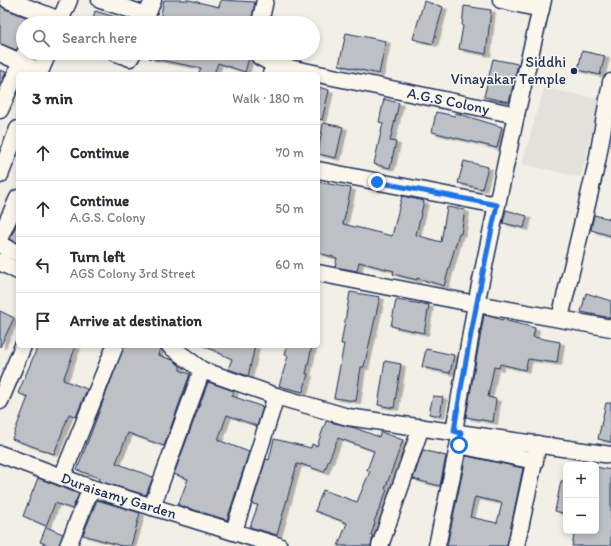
<!DOCTYPE html>
<meta charset="utf-8">
<style>
:root{--surface:#fff;--page:#f2f2f3;--text:#2b2b33;--muted:#7c7c81;--line:#e1e1e2}
body{margin:0;font-family:Itim,sans-serif;background:var(--page);color:var(--text)}
.controls{position:absolute;right:12px;bottom:12px;display:grid;overflow:hidden;border-radius:6px;box-shadow:0 2px 6px #0003}
.controls button{width:36px;height:36px;display:grid;place-items:center;padding:0;border:0;border-bottom:1px solid var(--line);background:var(--surface);color:var(--text);font:20px sans-serif}
.stop{position:absolute;width:12px;height:12px;margin:-9px;border:3px solid #1a73e8;border-radius:50%;background:#fff}
.stop.end{background:#1a73e8;border-color:#fff;box-shadow:0 1px 4px #0008}
.list{margin:0;padding:0;list-style:none}
h2{display:flex;justify-content:space-between;align-items:center;height:52px;margin:0;padding:0 16px;font-size:17px}
h2 small{font-size:13px;font-weight:400;color:var(--muted)}
.list li{display:grid;grid-template-columns:26px 1fr auto;gap:12px;align-items:center;box-sizing:border-box;height:56px;padding:0 16px;border-top:1px solid var(--line)}
.list b{display:block;font-size:15px;white-space:nowrap}
.list p{margin:0;font-size:13px;white-space:nowrap;color:var(--muted)}
.list em{font-size:13px;font-style:normal;color:var(--muted)}
.icon{flex:none;width:22px;height:22px;fill:none;stroke:currentColor;stroke-width:2;stroke-linecap:round;stroke-linejoin:round}
.map{position:relative;flex:none;width:611px;height:546px;overflow:hidden}
.search{position:absolute;background:var(--surface);box-shadow:0 2px 6px #0003;left:16px;top:16px;width:304px;height:44px;display:flex;align-items:center;gap:10px;box-sizing:border-box;padding:0 14px;border-radius:22px;color:var(--muted);font-size:15px}
.panel{position:absolute;background:var(--surface);box-shadow:0 2px 6px #0003;left:16px;top:72px;width:304px;height:276px;border-radius:6px}
.map>svg:first-child{display:block}
.built{fill:#e2e1dc}
.building{fill:#bdc0c4;stroke:#1b2f5e;fill-rule:evenodd;filter:url(#shadow)}
.lines{fill:none;stroke-linecap:round;stroke-linejoin:round}
.minor-casing{stroke:#1b2f5e;stroke-width:19}
.minor{stroke:#fbf7ec;stroke-width:16}
.route{stroke:#1a73e8;stroke-width:5}
.poi-dot{fill:#1b2f5e;stroke:#fbf7ec;stroke-width:1.5}
.labels{text-anchor:middle;dominant-baseline:central;stroke-width:3;stroke-linejoin:round;paint-order:stroke}
.poi-label{font-size:15px;fill:#1b2f5e;stroke:#fbf7ec;text-anchor:end}
.street-label{font-size:15px;fill:#1b2f5e;stroke:#fbf7ec}
</style>
<div class="map">
<svg width="611" height="546" viewBox="0 0 611 546">
<defs>
<filter id="shadow"><feDropShadow dx="4.5" dy="2.5" stdDeviation="0" flood-color="#0004"/></filter>
</defs>
<rect width="100%" height="100%" fill="#f2efe6"/>
<filter id="ink" filterUnits="userSpaceOnUse"><feTurbulence type="fractalNoise" baseFrequency=".025" numOctaves="2"/><feDisplacementMap in="SourceGraphic" scale="8" xChannelSelector="R" yChannelSelector="G"/><feConvolveMatrix kernelMatrix="1 2 1 2 8 2 1 2 1" color-interpolation-filters="sRGB"/></filter>
<g filter="url(#ink)">
<path class="built" d="M544,88L599,99L581,177L522,164Z"/>
<g class="building">
<path d="M164,0H189L219,7L221,0L255,2L251,23H159Z"/>
<path d="M424,1L443,7L433,44L413,39Z"/>
<path d="M0,5L5,9L41,23H23V44L16,50L0,44Z"/>
<path d="M464,6L491,10L486,54L459,49L463,26H462Z"/>
<path d="M95,11L125,20L124,23H92Z"/>
<path d="M346,33L386,41L379,74L339,65Z"/>
<path d="M582,51L605,56L600,75L578,70Z"/>
<path d="M150,53H248L249,58L245,72L218,63L214,74H198L201,68L149,58Z"/>
<path d="M493,59L518,64L509,102L484,97Z"/>
<path d="M0,70L6,72L0,86Z"/>
<path d="M318,87L329,90L322,120L318,119Z"/>
<path d="M384,99L399,103L390,141L396,142L390,168L374,164L383,123L379,122Z"/>
<path d="M436,112L455,116L456,113L502,127L497,148L432,132Z"/>
<path d="M323,123L343,127L336,158L318,154Z"/>
<path d="M464,161L488,167L482,189L458,183Z"/>
<path d="M318,182L351,188L343,224L392,236L402,196L424,201L416,235L441,242L447,207L465,210L461,234L459,233L444,286L417,278V280L393,274L394,271L359,262L357,271L335,267L337,258L318,253Z"/>
<path d="M506,210L527,216L524,228L503,223Z"/>
<path d="M594,215L611,219V236L591,230Z"/>
<path d="M18,221V243L10,239Z"/>
<path d="M350,292L380,297L364,367H361L356,401L334,398L344,344H341Z"/>
<path d="M586,293L611,301V318L581,312Z"/>
<path d="M396,300L429,305L424,333L391,326Z"/>
<path d="M0,311L14,318L0,347Z"/>
<path d="M484,315L535,328L533,337L560,342L557,363L528,359L525,370L500,364L499,368L494,367L488,397L496,399L493,422L466,417Z"/>
<path d="M38,346H76L63,380L87,389L76,417L69,414L54,454L12,439L28,397L18,393Z"/>
<path d="M124,346H155L160,348L158,355L173,360L180,366V370L190,374L164,446L128,433L116,463L153,477L146,495L99,481L100,478L77,470Z"/>
<path d="M204,346H255L248,376L228,369L232,359Z"/>
<path d="M287,346H312L306,374H308L303,392L279,386L288,356L285,355Z"/>
<path d="M426,349L454,355L450,373L422,367Z"/>
<path d="M385,361L401,364L394,408L378,405Z"/>
<path d="M208,382L234,391L232,396L263,407L257,426L227,415L218,440L249,452L227,520L178,505L188,479L174,474Z"/>
<path d="M433,396L443,397L440,416L429,414Z"/>
<path d="M606,403H611V442L598,439Z"/>
<path d="M326,421L355,428L379,437L381,432L403,440L385,489L387,490L374,522L375,523L371,535L373,536L371,546H338L347,523L315,511L323,490L357,502L370,471L367,470L374,451L338,438L324,472L301,464V465L297,464L277,535L250,527L258,505L252,504L266,459L269,460L274,439L311,448L312,444L317,446Z"/>
<path d="M423,450L446,456L440,486L413,479Z"/>
<path d="M466,456L523,468L507,546H447ZM475,497L502,503L497,523L470,517Z"/>
<path d="M596,467L611,470V546H572L575,531H596Z"/>
<path d="M38,478L79,494L72,509L55,503L46,526L23,516Z"/>
<path d="M561,481H566V514L555,511Z"/>
<path d="M97,500L140,513L131,546H122L83,535Z"/>
<path d="M46,527L63,534L59,546H50L40,542Z"/>
</g>
<g class="lines">
<g class="minor-casing">
<g id="minor">
<path d="M8,0L60,20"/>
<path d="M100,0L147,15"/>
<path d="M501,0L541,9"/>
<path d="M59,23L69,0"/>
<path d="M144,23L153,0"/>
<path d="M260,23L265,0"/>
<path d="M0,53L40,71"/>
<path d="M116,53L130,58L133,53"/>
<path d="M257,53L260,57L275,65"/>
<path d="M39,74L48,53"/>
<path id="s1" d="M271,74L275,65L516,115L543,0"/>
<path d="M0,110L25,53"/>
<path d="M318,170L497,205"/>
<path d="M0,175L18,129"/>
<path d="M18,198L0,237V245L18,253"/>
<path d="M0,262L18,271"/>
<path d="M318,273L476,304L611,328"/>
<path d="M560,318L597,162L611,82"/>
<path d="M170,346L202,370L276,396L348,417L611,455"/>
<path d="M0,401L23,346"/>
<path d="M454,431L476,304L516,115"/>
<path d="M459,445L535,461"/>
<path id="s2" d="M0,454L91,488L279,546"/>
<path d="M62,477L115,346"/>
<path d="M152,507L202,370"/>
<path d="M234,531L276,396"/>
<path d="M68,546L91,488"/>
<path d="M380,546L421,427"/>
<path d="M437,546L461,433"/>
<path d="M516,546L538,444"/>
</g>
</g>
<use href="#minor" class="minor"/>
</g>
</g>
<g class="lines" filter="url(#ink)">
<path class="route" d="M377,182L497,205C481,280 466,355 454,431L461,433L459,445"/>
</g>
<circle class="poi-dot" cx="574" cy="71" r="4"/>
<g class="labels">
<g class="poi-label">
<text x="566" y="62">Siddhi<tspan x="566" dy="17">Vinayakar Temple</tspan></text>
</g>
<g class="street-label">
<text stroke="none"><textPath href="#s1" startOffset="187">A.G.S Colony</textPath></text>
<text stroke="none"><textPath href="#s2" startOffset="126">Duraisamy Garden</textPath></text>
</g>
</g>
</svg>
<div class="controls">
<button>+</button>
<button>−</button>
</div>
<div class="stop" style="left:459px;top:445px"></div>
<div class="stop end" style="left:377px;top:182px"></div>
<div class="search"><svg class="icon" aria-label="search" viewBox="0 0 24 24"><circle cx="10" cy="10" r="6"/><path d="M15 15l6 6"/></svg>Search here</div>
<section class="panel">
<h2>3 min<small>Walk · 180 m</small></h2>
<ul class="list">
<li><svg class="icon" aria-label="ahead" viewBox="0 0 24 24"><path d="M12 20V5M6 11l6-6 6 6"/></svg><div><b>Continue</b></div><em>70 m</em></li>
<li><svg class="icon" aria-label="ahead" viewBox="0 0 24 24"><path d="M12 20V5M6 11l6-6 6 6"/></svg><div><b>Continue</b><p>A.G.S. Colony</p></div><em>50 m</em></li>
<li><svg class="icon" aria-label="left" viewBox="0 0 24 24"><path d="M17 20v-9H6M10 6l-5 5 5 5"/></svg><div><b>Turn left</b><p>AGS Colony 3rd Street</p></div><em>60 m</em></li>
<li><svg class="icon" aria-label="arrive" viewBox="0 0 24 24"><path d="M6 21V4h12l-3 4 3 4H6"/></svg><div><b>Arrive at destination</b></div></li>
</ul>
</section>
</div>
